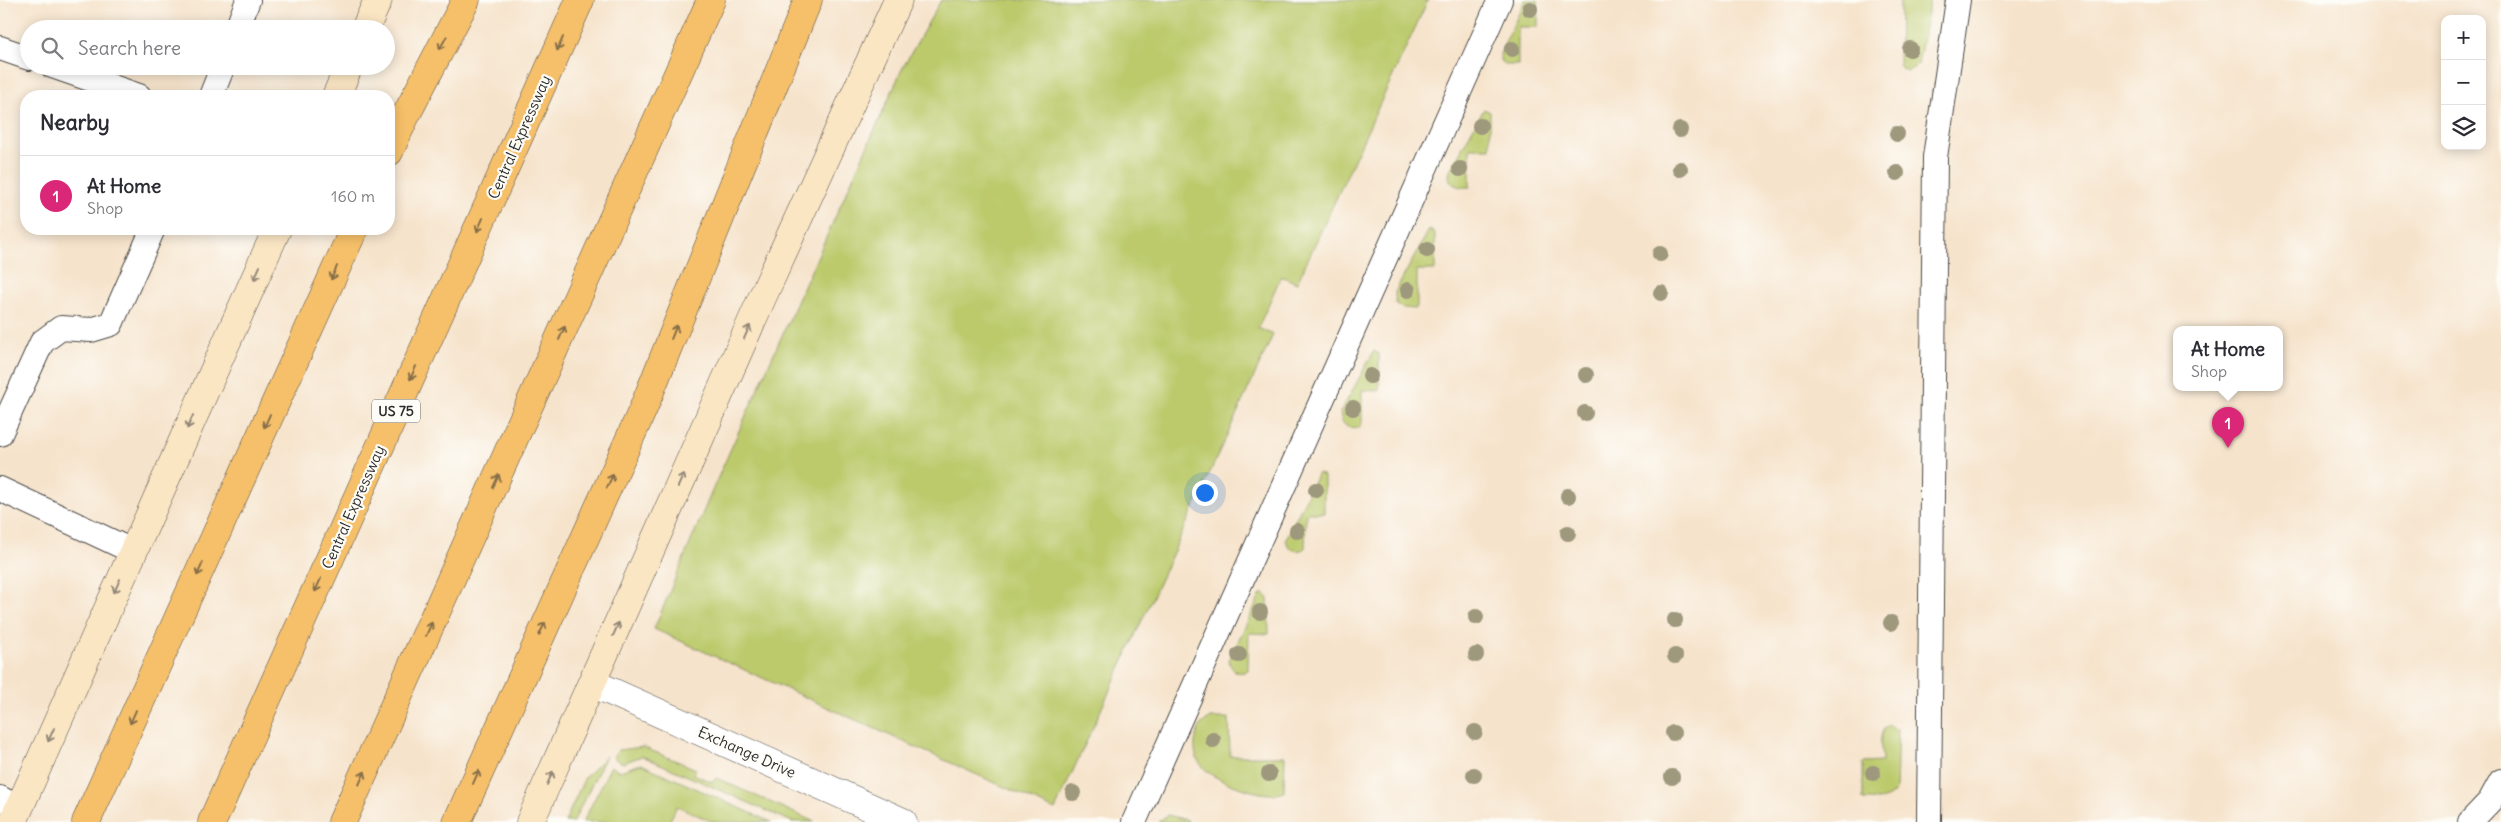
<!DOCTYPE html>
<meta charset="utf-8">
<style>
:root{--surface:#fff;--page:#f7f7f7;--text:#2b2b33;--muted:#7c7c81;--line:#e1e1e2;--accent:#db2777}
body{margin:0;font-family:Delius,sans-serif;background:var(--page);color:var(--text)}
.controls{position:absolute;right:15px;top:15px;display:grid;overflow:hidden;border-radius:10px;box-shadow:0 2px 12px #0003}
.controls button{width:45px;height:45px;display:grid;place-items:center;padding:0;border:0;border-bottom:1px solid var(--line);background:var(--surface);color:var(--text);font:25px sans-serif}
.you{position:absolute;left:1204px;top:492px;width:18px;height:18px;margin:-12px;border:4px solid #fff;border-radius:50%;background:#1a73e8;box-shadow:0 0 0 8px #1a73e833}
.badge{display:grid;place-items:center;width:32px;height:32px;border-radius:50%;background:var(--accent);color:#fff;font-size:16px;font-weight:700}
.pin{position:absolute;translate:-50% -41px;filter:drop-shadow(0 1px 2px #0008)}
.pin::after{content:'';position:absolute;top:26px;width:18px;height:15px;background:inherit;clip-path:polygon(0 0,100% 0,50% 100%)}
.popup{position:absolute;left:2173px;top:326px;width:110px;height:65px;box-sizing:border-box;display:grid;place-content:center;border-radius:10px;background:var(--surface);filter:drop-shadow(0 1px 4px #0005);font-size:16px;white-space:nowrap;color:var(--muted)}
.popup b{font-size:19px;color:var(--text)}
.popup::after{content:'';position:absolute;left:50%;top:100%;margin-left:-10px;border:10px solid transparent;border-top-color:var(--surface)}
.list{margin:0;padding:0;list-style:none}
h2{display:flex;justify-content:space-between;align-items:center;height:65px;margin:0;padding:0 20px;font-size:21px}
h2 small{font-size:16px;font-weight:400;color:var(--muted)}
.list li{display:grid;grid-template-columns:32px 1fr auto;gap:15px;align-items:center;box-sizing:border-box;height:80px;padding:0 20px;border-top:1px solid var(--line)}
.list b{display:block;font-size:19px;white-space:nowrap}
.list p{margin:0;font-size:16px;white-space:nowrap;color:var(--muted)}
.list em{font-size:16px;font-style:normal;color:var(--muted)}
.icon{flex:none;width:28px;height:28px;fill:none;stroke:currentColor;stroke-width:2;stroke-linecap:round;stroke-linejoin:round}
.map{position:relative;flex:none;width:2501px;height:822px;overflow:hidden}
.search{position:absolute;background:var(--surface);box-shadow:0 2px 12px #0003;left:20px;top:20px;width:375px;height:55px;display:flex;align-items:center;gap:12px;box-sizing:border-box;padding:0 18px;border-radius:28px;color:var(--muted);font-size:19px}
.panel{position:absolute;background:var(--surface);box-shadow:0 2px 12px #0003;left:20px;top:90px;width:375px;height:145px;border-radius:20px}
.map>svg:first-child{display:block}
.green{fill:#bcca6c;stroke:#747a4c}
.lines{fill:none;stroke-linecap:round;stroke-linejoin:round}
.service-casing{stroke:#494743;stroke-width:26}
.minor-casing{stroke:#494743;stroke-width:29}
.secondary-casing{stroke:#494743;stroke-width:29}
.motorway-casing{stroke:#494743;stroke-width:29}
.service{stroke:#fff;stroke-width:24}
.minor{stroke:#fff;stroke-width:28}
.secondary{stroke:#fbe6c4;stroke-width:28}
.motorway{stroke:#f6c06b;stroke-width:28}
.tree{fill:#9e987d}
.oneway{stroke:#866e48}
.oneway2{stroke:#938878}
.labels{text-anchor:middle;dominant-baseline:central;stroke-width:4.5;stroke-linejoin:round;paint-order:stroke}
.shield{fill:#fdfcf7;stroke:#6a6a68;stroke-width:1}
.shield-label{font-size:14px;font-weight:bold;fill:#2b2b2b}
.street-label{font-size:15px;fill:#2b2b2b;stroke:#fdfcf7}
</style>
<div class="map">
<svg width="2501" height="822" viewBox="0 0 2501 822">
<rect width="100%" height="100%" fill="#fdfcf7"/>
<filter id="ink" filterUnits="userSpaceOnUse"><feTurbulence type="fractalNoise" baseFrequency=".02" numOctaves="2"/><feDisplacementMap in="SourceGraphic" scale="10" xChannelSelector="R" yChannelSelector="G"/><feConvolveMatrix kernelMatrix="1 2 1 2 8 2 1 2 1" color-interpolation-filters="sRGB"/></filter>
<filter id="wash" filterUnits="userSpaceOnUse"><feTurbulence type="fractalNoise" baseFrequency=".0096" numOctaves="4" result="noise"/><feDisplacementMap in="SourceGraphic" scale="20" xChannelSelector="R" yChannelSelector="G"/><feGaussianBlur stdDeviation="1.12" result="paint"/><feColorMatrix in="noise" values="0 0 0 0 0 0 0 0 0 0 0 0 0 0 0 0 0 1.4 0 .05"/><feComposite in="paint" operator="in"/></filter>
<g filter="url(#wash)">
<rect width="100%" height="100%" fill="#f6e3cb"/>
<g class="green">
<path d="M941,0H1428L1297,283L1281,276L1258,328L1273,335L1055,810L654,629L715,484L902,69Z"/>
<path d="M1525,0H1538V27H1518V65H1505L1501,62L1500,54Z"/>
<path d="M1900,0L1930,1L1918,65L1908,71L1902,69L1899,64Z"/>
<path d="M1484,109L1490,112V148H1470V187C1458,188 1446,185 1450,170Z"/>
<path d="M1429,230L1435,233V270H1417V306L1415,309L1402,308L1396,304L1395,292Z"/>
<path d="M1374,351L1379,354V391L1362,390V423L1359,428L1347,427L1342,422L1340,413Z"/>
<path d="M1318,473L1324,476V513H1306L1305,548C1297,554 1287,549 1286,539Z"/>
<path d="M1261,594H1265L1268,598L1269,634L1249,633L1248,670C1239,676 1230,670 1229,660Z"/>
<path d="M1210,718H1229L1230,756H1285L1284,792C1270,797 1255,792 1242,788C1210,778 1182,762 1201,724Z"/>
<path d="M1890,725L1898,731L1896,790C1888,802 1875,800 1863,800V763L1882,762C1882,751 1876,729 1890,725Z"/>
<path d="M643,747L696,769L693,774L712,782L716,778L815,822H792L642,756L623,763L613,758L618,750Z"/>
<path d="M606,756L573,822H565L585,777Z"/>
<path d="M641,764L771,822H713L677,806L669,822H583L611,766L620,771Z"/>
<path d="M1167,815L1188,820L1187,822H1158Z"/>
</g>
</g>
<g filter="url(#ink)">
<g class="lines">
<g class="service-casing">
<g id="service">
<path d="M237,29L248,0"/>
<path d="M0,48L29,58"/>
<path d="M52,66L139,96"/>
<path d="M211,96L223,66"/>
<path d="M0,434L42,342L61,328L91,330L111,324L153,229"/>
<path d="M0,489L132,551"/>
<path d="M0,798L19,808"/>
<path d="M1134,822L1500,0"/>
<path d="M1929,822L1935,157L1958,0"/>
<path d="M2470,822L2490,801L2501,781"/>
</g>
</g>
<g class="minor-casing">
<path id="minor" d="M592,683L903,822"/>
</g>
<g class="secondary-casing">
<g id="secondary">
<path d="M365,29L378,0"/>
<path d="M336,96L349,66"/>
<path d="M13,822L277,229"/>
<path d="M530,822L762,298L898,0"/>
</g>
</g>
<g class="motorway-casing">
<g id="motorway">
<path d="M389,152L405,117L466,0"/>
<path d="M86,822L354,229"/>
<path d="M212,822L580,0"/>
<path d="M342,822L711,0"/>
<path d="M457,822L643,409L808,0"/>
</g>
</g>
<use href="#service" class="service"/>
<use href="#minor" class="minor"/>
<use href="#secondary" class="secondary"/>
<use href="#motorway" class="motorway"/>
</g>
<g class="tree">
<circle cx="1530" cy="9" r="8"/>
<circle cx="1512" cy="49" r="8"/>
<circle cx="1910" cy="49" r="8"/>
<circle cx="1480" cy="126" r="8"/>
<circle cx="1680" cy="130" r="8"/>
<circle cx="1897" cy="134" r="8"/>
<circle cx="1460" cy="169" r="8"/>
<circle cx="1680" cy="169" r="8"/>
<circle cx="1897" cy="173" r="8"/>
<circle cx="1427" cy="250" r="8"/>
<circle cx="1660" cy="254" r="8"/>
<circle cx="1408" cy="290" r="8"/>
<circle cx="1661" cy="293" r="8"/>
<circle cx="1586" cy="375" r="8"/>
<circle cx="1370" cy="376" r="8"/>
<circle cx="1353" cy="408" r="8"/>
<circle cx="1585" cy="413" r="8"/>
<circle cx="1316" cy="490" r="8"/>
<circle cx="1568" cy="496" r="8"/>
<circle cx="1297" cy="531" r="8"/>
<circle cx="1568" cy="533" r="8"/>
<circle cx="1260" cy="612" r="8"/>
<circle cx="1476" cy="617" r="8"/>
<circle cx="1675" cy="620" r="8"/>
<circle cx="1891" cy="623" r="8"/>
<circle cx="1239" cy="655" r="8"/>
<circle cx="1476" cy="655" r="8"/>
<circle cx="1675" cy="656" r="8"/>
<circle cx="1475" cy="732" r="8"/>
<circle cx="1673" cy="733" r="8"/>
<circle cx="1213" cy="740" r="8"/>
<circle cx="1873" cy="773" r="8"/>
<circle cx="1269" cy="774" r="8"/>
<circle cx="1474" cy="775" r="8"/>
<circle cx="1672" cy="777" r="8"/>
<circle cx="1073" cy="793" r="8"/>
</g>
<defs><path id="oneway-shaft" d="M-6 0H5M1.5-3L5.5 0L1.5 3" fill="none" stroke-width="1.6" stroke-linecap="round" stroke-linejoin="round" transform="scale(1.25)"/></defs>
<g class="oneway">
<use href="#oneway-shaft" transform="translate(443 43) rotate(118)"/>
<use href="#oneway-shaft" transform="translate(560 44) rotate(114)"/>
<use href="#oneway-shaft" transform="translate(480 225) rotate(114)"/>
<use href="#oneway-shaft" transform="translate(334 273) rotate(114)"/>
<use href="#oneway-shaft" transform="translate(674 332) rotate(-68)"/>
<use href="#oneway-shaft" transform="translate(562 333) rotate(-66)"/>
<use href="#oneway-shaft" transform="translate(413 373) rotate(114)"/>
<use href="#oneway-shaft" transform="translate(267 421) rotate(114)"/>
<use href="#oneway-shaft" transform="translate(496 481) rotate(-66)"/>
<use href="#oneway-shaft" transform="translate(610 481) rotate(-65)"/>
<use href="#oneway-shaft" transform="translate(200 569) rotate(114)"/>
<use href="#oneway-shaft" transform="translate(318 585) rotate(114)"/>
<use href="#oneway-shaft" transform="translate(429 629) rotate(-66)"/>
<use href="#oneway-shaft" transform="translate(542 629) rotate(-65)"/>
<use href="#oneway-shaft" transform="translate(133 717) rotate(114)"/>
<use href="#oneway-shaft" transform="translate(476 777) rotate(-66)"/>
<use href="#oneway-shaft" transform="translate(362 778) rotate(-66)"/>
</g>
<g class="oneway2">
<use href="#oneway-shaft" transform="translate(257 273) rotate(114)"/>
<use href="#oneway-shaft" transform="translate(747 332) rotate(-66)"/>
<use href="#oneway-shaft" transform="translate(190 422) rotate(114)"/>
<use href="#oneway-shaft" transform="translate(681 480) rotate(-66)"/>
<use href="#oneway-shaft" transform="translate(117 586) rotate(114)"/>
<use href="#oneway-shaft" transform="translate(616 629) rotate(-66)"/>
<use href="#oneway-shaft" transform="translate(51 735) rotate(114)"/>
<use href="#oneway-shaft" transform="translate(550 778) rotate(-66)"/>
</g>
</g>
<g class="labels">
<rect class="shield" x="372" y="399.5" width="48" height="23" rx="4"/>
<g class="shield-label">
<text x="396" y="411">US 75</text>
</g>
<g class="street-label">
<text transform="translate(519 137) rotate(-66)">Central Expressway</text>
<text transform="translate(353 507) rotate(-66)">Central Expressway</text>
<text transform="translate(747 752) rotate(24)">Exchange Drive</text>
</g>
</g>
</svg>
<div class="controls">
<button>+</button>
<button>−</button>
<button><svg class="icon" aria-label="layers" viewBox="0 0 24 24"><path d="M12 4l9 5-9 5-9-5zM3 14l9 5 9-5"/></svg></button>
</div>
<div class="you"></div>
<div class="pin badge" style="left:2228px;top:448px">1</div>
<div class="popup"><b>At Home</b>Shop</div>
<div class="search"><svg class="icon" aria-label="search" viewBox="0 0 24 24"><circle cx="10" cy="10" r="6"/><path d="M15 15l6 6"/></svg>Search here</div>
<section class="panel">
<h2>Nearby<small></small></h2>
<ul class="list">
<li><span class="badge">1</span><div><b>At Home</b><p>Shop</p></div><em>160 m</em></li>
</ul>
</section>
</div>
